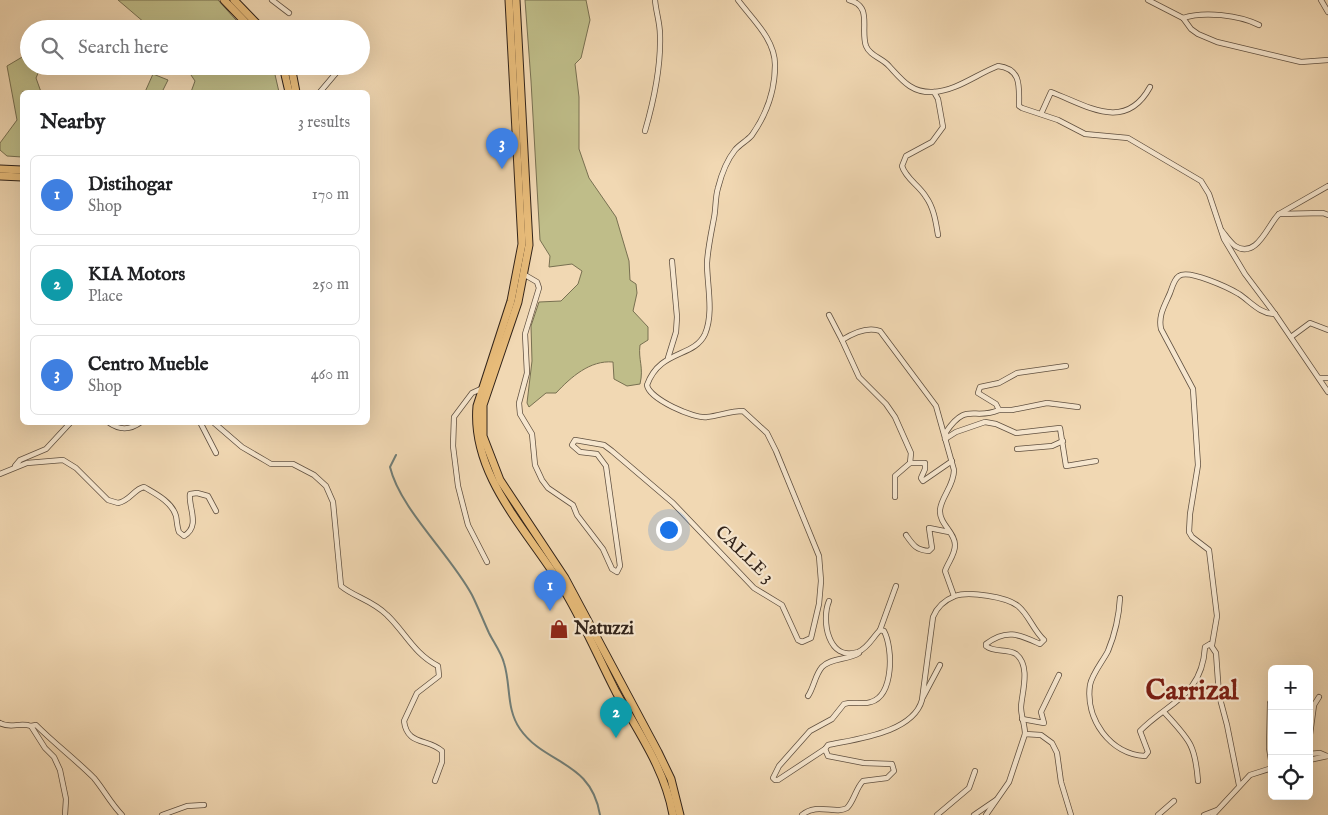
<!DOCTYPE html>
<meta charset="utf-8">
<style>
:root{--surface:#fff;--page:#f2f2f2;--text:#202124;--muted:#757577;--line:#e0e0e0;--accent:#7c3aed}
body{margin:0;font-family:"IM FELL English",serif;background:var(--page);color:var(--text)}
.controls{position:absolute;right:15px;bottom:15px;display:grid;overflow:hidden;border-radius:8px;box-shadow:0 5px 20px #0002}
.controls button{width:45px;height:45px;display:grid;place-items:center;padding:0;border:0;border-bottom:1px solid var(--line);background:var(--surface);color:var(--text);font:25px sans-serif}
.you{position:absolute;left:668px;top:529px;width:18px;height:18px;margin:-12px;border:4px solid #fff;border-radius:50%;background:#1a73e8;box-shadow:0 0 0 8px #1a73e833}
.badge{display:grid;place-items:center;width:32px;height:32px;border-radius:50%;background:var(--accent);color:#fff;font-size:16px;font-weight:700}
.pin{position:absolute;translate:-50% -41px;filter:drop-shadow(0 1px 2px #0008)}
.pin::after{content:'';position:absolute;top:26px;width:18px;height:15px;background:inherit;clip-path:polygon(0 0,100% 0,50% 100%)}
.list{margin:0;padding:0;list-style:none}
h2{display:flex;justify-content:space-between;align-items:center;height:65px;margin:0;padding:0 20px;font-size:21px}
h2 small{font-size:16px;font-weight:400;color:var(--muted)}
.list li{display:grid;grid-template-columns:32px 1fr auto;gap:15px;align-items:center;box-sizing:border-box;height:80px;margin:0 10px 10px;padding:0 10px;border:1px solid var(--line);border-radius:8px}
.list b{display:block;font-size:19px;white-space:nowrap}
.list p{margin:0;font-size:16px;white-space:nowrap;color:var(--muted)}
.list em{font-size:16px;font-style:normal;color:var(--muted)}
.icon{flex:none;width:28px;height:28px;fill:none;stroke:currentColor;stroke-width:2;stroke-linecap:round;stroke-linejoin:round}
.map{position:relative;flex:none;width:1328px;height:815px;overflow:hidden}
.search{position:absolute;background:var(--surface);box-shadow:0 5px 20px #0002;left:20px;top:20px;width:350px;height:55px;display:flex;align-items:center;gap:12px;box-sizing:border-box;padding:0 18px;border-radius:28px;color:var(--muted);font-size:19px}
.panel{position:absolute;background:var(--surface);box-shadow:0 5px 20px #0002;left:20px;top:90px;width:350px;height:335px;border-radius:8px}
.map>svg:first-child{display:block}
.green{fill:#bfbd89;stroke:#787051}
.lines{fill:none;stroke-linecap:round;stroke-linejoin:round}
.stream{stroke:#717d76;stroke-width:2}
.minor-casing{stroke:#605040;stroke-width:6}
.primary-casing{stroke:#302219;stroke-width:9}
.minor{stroke:#f6e6ce;stroke-width:4.5}
.primary{stroke:#e8bc7a;stroke-width:7}
.labels{text-anchor:middle;dominant-baseline:central;stroke-width:4.5;stroke-linejoin:round;paint-order:stroke}
.street-label{font-size:18px;fill:#302219;stroke:#f6e6ce}
.poi-label{font-size:18px;font-weight:bold;fill:#302219;stroke:#f6e6ce;text-anchor:start}
.town-label{font-size:28px;font-weight:bold;fill:#7a1f14;stroke:#f6e6ce}
</style>
<div class="map">
<svg width="1328" height="815" viewBox="0 0 1328 815">
<rect width="100%" height="100%" fill="#f1d8b3"/>
<filter id="stains"><feTurbulence type="fractalNoise" baseFrequency=".004" numOctaves="4"/><feColorMatrix values="0 0 0 0 .2 0 0 0 0 .09 0 0 0 0 .02 0 0 0 .5 -.17"/></filter>
<radialGradient id="worn" r=".72"><stop offset=".6" stop-color="#630" stop-opacity="0"/><stop offset="1" stop-color="#630" stop-opacity=".3"/></radialGradient>
<g class="green">
<path d="M118,0H218L244,29H152Z"/>
<path d="M525,0H586L590,20L581,58L575,64L579,97V149L589,178L616,217L629,261L630,280L636,284L637,293L633,311L648,327V340L640,345C638,360 644,367 640,384L627,386L614,379L613,362C590,360 571,377 556,393H546L529,407L527,403L532,361L531,326L539,302L561,301L578,284L582,271L572,264L549,267L550,256L540,240L531,81Z"/>
<path d="M29,53V66H41L36,78L41,92H22V157L7,156L0,150V143L17,120L7,66Z"/>
<path d="M185,66H273L279,92H191L195,81Z"/>
<path d="M153,74L168,80L162,92H145Z"/>
</g>
<g class="lines">
<path class="stream" d="M396,455L390,467C400,509 450,554 472,595C478,607 483,620 489,633C494,643 501,652 504,663C511,685 506,709 520,729C545,765 591,760 600,815"/>
<g class="minor-casing">
<g id="minor">
<path d="M272,0L289,13"/>
<path d="M849,0C873,6 860,29 866,46C870,56 882,58 889,66C902,80 911,93 933,92C956,91 977,74 998,66C1022,69 1019,87 1019,106L1022,108L1058,120L1085,134L1128,138L1201,181L1209,194L1224,239L1245,274L1275,314L1328,392"/>
<path d="M1148,0L1183,18L1191,29L1198,34L1217,42L1301,62L1328,60"/>
<path d="M1321,0L1328,12"/>
<path d="M1183,18C1204,11 1239,15 1259,25"/>
<path d="M320,92L342,66"/>
<path d="M934,92L938,99L943,127L932,142L906,156L902,166C906,179 919,185 926,197C934,208 936,223 938,235"/>
<path d="M1041,114L1051,92C1086,105 1125,133 1150,87"/>
<path d="M645,131C654,100 661,66 660,35C660,23 656,12 655,0"/>
<path d="M1279,214L1323,213L1328,215"/>
<path d="M1222,231C1226,236 1230,242 1235,246C1257,260 1268,224 1279,214L1328,186"/>
<path d="M525,275L537,282L539,288L525,334L527,373L519,403L520,414L532,434L535,465L542,480L548,488L573,505L577,515L603,549L612,569L617,572L620,566L606,466L597,454L580,452L572,445L575,440L604,445L612,451L673,503L754,588L782,605L798,640L802,642L811,638L819,604L821,581L819,556L776,451L767,433L743,411C730,411 719,416 707,417C694,419 649,399 647,385C660,349 694,358 705,334C714,313 707,285 707,263C708,247 711,234 714,218C716,208 715,198 718,188C721,176 727,160 735,150C740,144 747,141 752,135C766,115 775,90 775,65C775,39 752,19 738,0"/>
<path d="M829,315L842,340"/>
<path d="M1291,337L1310,323L1328,330"/>
<path d="M668,358L676,332L677,317L672,261"/>
<path d="M1319,378H1328"/>
<path d="M483,388L472,393L454,417L453,446L458,486L468,525L487,562"/>
<path d="M999,410H1012L1047,403L1078,407"/>
<path d="M108,422C119,430 129,431 141,422"/>
<path d="M200,422L216,453"/>
<path d="M213,422L242,447L266,461L271,464H293L314,475L326,486L333,502L341,586C354,597 372,600 387,615C405,632 414,654 438,666L439,676L417,693L404,721C407,746 428,738 442,751V762L435,781"/>
<path d="M946,437V432C967,401 973,421 999,410L996,404L978,393L980,387L999,383L1017,373L1066,366"/>
<path d="M945,439L956,432L985,422L996,424L1016,433L1060,428L1066,466L1096,461"/>
<path d="M1017,449L1052,446L1063,441"/>
<path d="M910,463H925V469L921,478L923,481L952,461"/>
<path d="M15,466L20,460L46,449L71,422"/>
<path d="M0,474L27,463L63,460L76,468L108,500L118,503C130,501 134,489 144,487C156,494 172,502 176,516C177,521 177,527 179,532L184,536C201,526 188,507 190,494L197,493L208,496L216,511"/>
<path d="M895,497V476L910,463L911,453L895,417L886,404L859,377L842,340C853,333 867,326 880,331L936,406L954,470C954,486 941,497 940,510C939,524 955,532 955,545C955,555 948,562 945,571L954,596"/>
<path d="M906,535C913,545 916,550 929,551L932,548L929,528L949,532"/>
<path d="M1120,598C1119,616 1115,634 1108,651C1103,661 1092,674 1090,685C1085,719 1110,754 1145,756L1148,752L1140,731C1168,702 1202,697 1205,647L1210,644L1216,653L1219,695L1227,725L1239,785"/>
<path d="M880,630L896,586"/>
<path d="M1212,645L1217,616L1209,550L1192,537L1189,532L1190,514L1198,465L1193,389L1161,329C1158,315 1165,305 1170,293C1172,288 1174,279 1179,276C1189,269 1229,288 1239,294C1251,302 1260,314 1275,314"/>
<path d="M808,696C814,687 815,675 822,667C830,658 848,660 859,653"/>
<path d="M923,697L940,665"/>
<path d="M1270,703L1269,748L1272,766"/>
<path d="M1164,712C1189,740 1195,743 1198,781"/>
<path d="M1022,719L1044,723L1041,712L1059,675"/>
<path d="M0,723C10,729 20,722 31,726L45,748L54,757L60,770L66,799L65,815"/>
<path d="M31,726L36,725C55,744 75,759 94,778C104,790 111,804 122,815"/>
<path d="M1309,742L1314,705L1319,697"/>
<path d="M825,749L778,780H775L773,778L779,766L810,731L832,719L844,704C853,701 863,705 871,702C894,695 893,648 884,631L880,630C873,637 868,648 858,652C828,662 821,620 829,601"/>
<path d="M1309,754L1320,753L1327,756"/>
<path d="M1309,760L1328,756"/>
<path d="M162,815L187,806L204,805"/>
<path d="M802,815C817,802 835,815 847,808C854,801 856,788 863,781L887,778L894,771L892,764L864,763L828,756L825,749L828,745C856,739 913,733 922,700L933,617C937,607 945,600 955,596C969,591 1007,597 1018,606C1029,615 1033,630 1044,640L1040,644C1020,635 1007,628 986,644V646C994,653 1007,648 1016,654C1031,666 1022,692 1021,707C1021,716 1025,725 1025,734"/>
<path d="M937,815L969,788L975,771"/>
<path d="M974,815L996,800"/>
<path d="M986,815L1009,782L1025,734L1041,735L1052,743L1057,753L1061,782L1071,815"/>
<path d="M1158,815L1174,801"/>
<path d="M1204,815L1217,810"/>
<path d="M1213,815L1250,775L1272,768"/>
</g>
</g>
<g class="primary-casing">
<g id="primary">
<path d="M224,0L252,29"/>
<path d="M234,0L262,29"/>
<path d="M509,0L522,244L511,301L477,406C471,473 524,527 558,580C581,616 597,655 616,692C638,732 665,769 673,815"/>
<path d="M516,0L529,245L518,302L483,405V436L500,480L565,578L658,752L671,779L680,815"/>
<path d="M283,66L289,92"/>
<path d="M291,66L296,92"/>
<path d="M0,169L22,170"/>
<path d="M0,176L22,177"/>
</g>
</g>
<use href="#minor" class="minor"/>
<use href="#primary" class="primary"/>
</g>
<defs>
<g id="shop-bare" transform="scale(1.5)"><path d="M-5-2.5h2.3a2.7 3.5 0 0 1 5.4 0H5L5.5 6h-11ZM-1.5-2.5h3a1.5 2.3 0 0 0-3 0Z" fill="#8f2418" stroke="#f6e6ce" stroke-width="2.5" paint-order="stroke"/></g>
</defs>
<g fill-rule="evenodd">
<use href="#shop-bare" x="559" y="629"/>
</g>
<g class="labels">
<g class="street-label">
<text transform="translate(744 555) rotate(44)">CALLE 3</text>
</g>
<g class="poi-label">
<text x="574" y="629">Natuzzi</text>
</g>
<g class="town-label">
<text x="1192" y="691">Carrizal</text>
</g>
</g>
<rect width="100%" height="100%" filter="url(#stains)"/>
<rect width="100%" height="100%" fill="url(#worn)"/>
</svg>
<div class="controls">
<button>+</button>
<button>−</button>
<button><svg class="icon" aria-label="locate" viewBox="0 0 24 24"><circle cx="12" cy="12" r="6"/><path d="M12 2v4M12 18v4M2 12h4M18 12h4"/></svg></button>
</div>
<div class="you"></div>
<div class="pin badge" style="left:550px;top:611px;background:#3f7fe0">1</div>
<div class="pin badge" style="left:616px;top:738px;background:#0f9aa8">2</div>
<div class="pin badge" style="left:502px;top:169px;background:#3f7fe0">3</div>
<div class="search"><svg class="icon" aria-label="search" viewBox="0 0 24 24"><circle cx="10" cy="10" r="6"/><path d="M15 15l6 6"/></svg>Search here</div>
<section class="panel">
<h2>Nearby<small>3 results</small></h2>
<ul class="list">
<li><span class="badge" style="background:#3f7fe0">1</span><div><b>Distihogar</b><p>Shop</p></div><em>170 m</em></li>
<li><span class="badge" style="background:#0f9aa8">2</span><div><b>KIA Motors</b><p>Place</p></div><em>250 m</em></li>
<li><span class="badge" style="background:#3f7fe0">3</span><div><b>Centro Mueble</b><p>Shop</p></div><em>460 m</em></li>
</ul>
</section>
</div>
